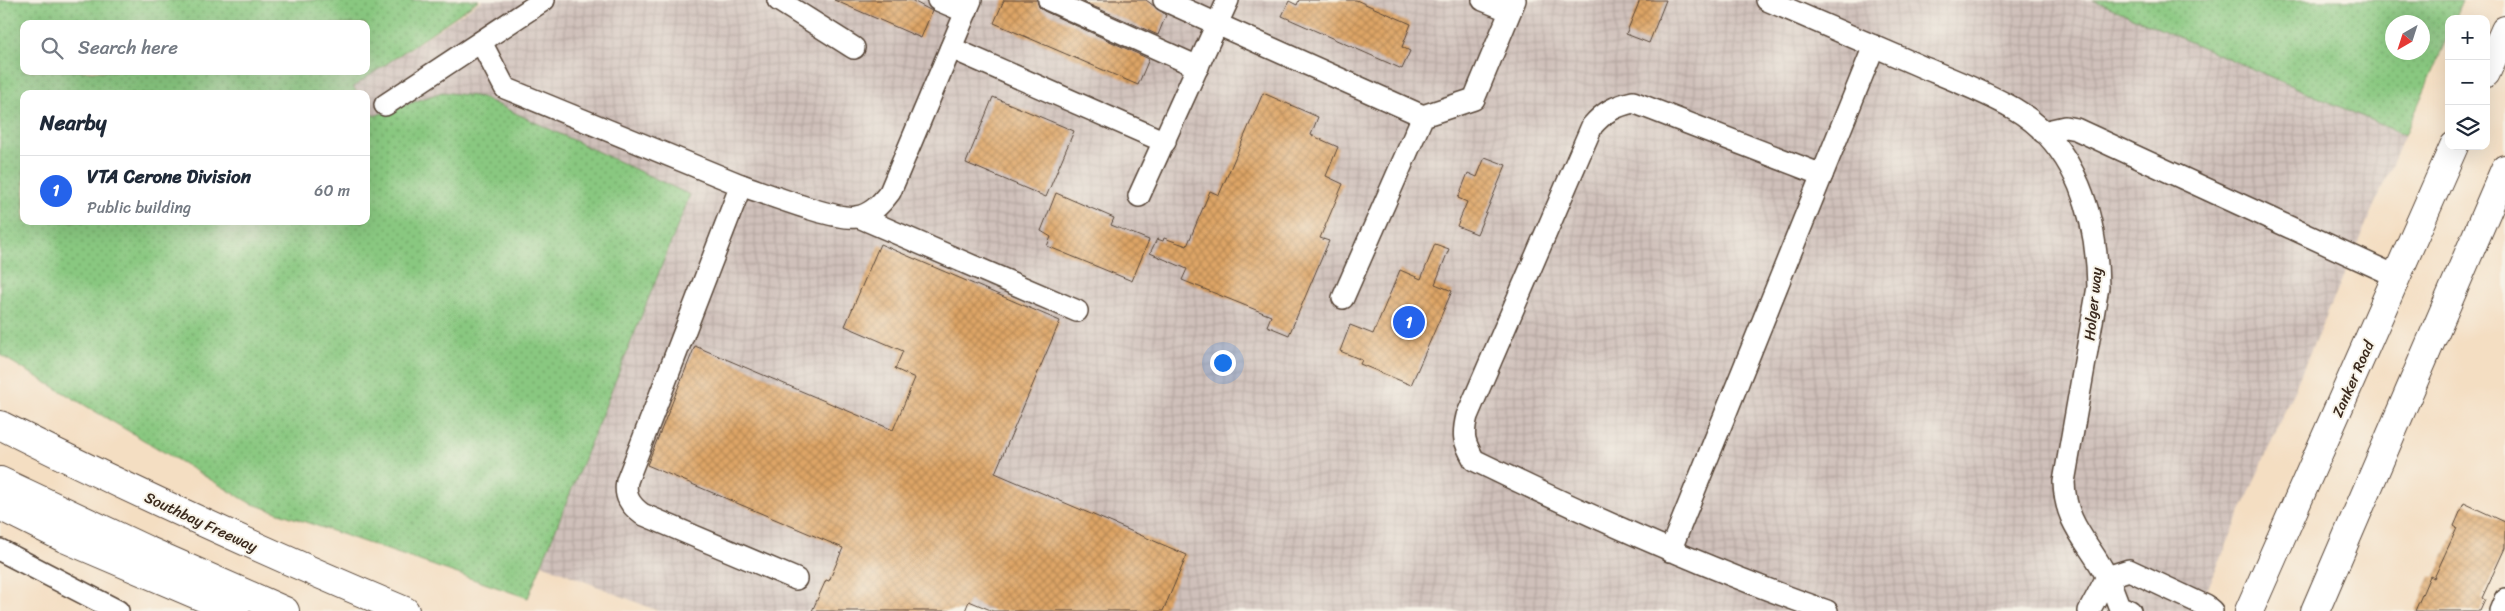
<!DOCTYPE html>
<meta charset="utf-8">
<style>
:root{--surface:#fff;--page:#f6f6f7;--text:#1f2937;--muted:#747a83;--line:#e0e1e3;--accent:#2563eb}
body{margin:0;font-family:Sriracha,sans-serif;background:var(--page);color:var(--text)}
.controls{position:absolute;right:15px;top:15px;display:grid;overflow:hidden;border-radius:10px;box-shadow:0 5px 20px #0002}
.controls button{width:45px;height:45px;display:grid;place-items:center;padding:0;border:0;border-bottom:1px solid var(--line);background:var(--surface);color:var(--text);font:25px sans-serif}
.compass{position:absolute;left:2385px;top:15px;width:45px;height:45px;border-radius:50%;background:var(--surface);box-shadow:0 5px 20px #0002;rotate:219deg}
.you{position:absolute;left:1222px;top:362px;width:18px;height:18px;margin:-12px;border:4px solid #fff;border-radius:50%;background:#1a73e8;box-shadow:0 0 0 8px #1a73e833}
.badge{display:grid;place-items:center;width:32px;height:32px;border-radius:50%;background:var(--accent);color:#fff;font-size:16px;font-weight:700}
.pin{position:absolute;translate:-50% -50%;border:2px solid #fff;box-shadow:0 1px 5px #0006}
.list{margin:0;padding:0;list-style:none}
h2{display:flex;justify-content:space-between;align-items:center;height:65px;margin:0;padding:0 20px;font-size:21px}
h2 small{font-size:16px;font-weight:400;color:var(--muted)}
.list li{display:grid;grid-template-columns:32px 1fr auto;gap:15px;align-items:center;box-sizing:border-box;height:70px;padding:0 20px;border-top:1px solid var(--line)}
.list b{display:block;font-size:19px;white-space:nowrap}
.list p{margin:0;font-size:16px;white-space:nowrap;color:var(--muted)}
.list em{font-size:16px;font-style:normal;color:var(--muted)}
.icon{flex:none;width:28px;height:28px;fill:none;stroke:currentColor;stroke-width:2;stroke-linecap:round;stroke-linejoin:round}
.map{position:relative;flex:none;width:2505px;height:611px;overflow:hidden}
.search{position:absolute;background:var(--surface);box-shadow:0 5px 20px #0002;left:20px;top:20px;width:350px;height:55px;display:flex;align-items:center;gap:12px;box-sizing:border-box;padding:0 18px;border-radius:10px;color:var(--muted);font-size:19px}
.panel{position:absolute;background:var(--surface);box-shadow:0 5px 20px #0002;left:20px;top:90px;width:350px;height:135px;border-radius:10px}
.map>svg:first-child{display:block}
.industrial{fill:url(#industrial-grid);fill-rule:evenodd}
.grass{fill:url(#grass-dots);stroke:#62794f;fill-rule:evenodd}
.building{fill:url(#building-cross-hatch)}
.lines{fill:none;stroke-linecap:round;stroke-linejoin:round}
.minor-casing{stroke:#574537;stroke-width:24}
.major-casing{stroke:#574537;stroke-width:30}
.highway-casing{stroke:#574537;stroke-width:30}
.minor{stroke:#fff;stroke-width:21}
.major{stroke:#fff;stroke-width:28}
.highway{stroke:#fff;stroke-width:28}
.labels{text-anchor:middle;dominant-baseline:central;stroke-width:4;stroke-linejoin:round;paint-order:stroke}
.street-label{font-size:15px;fill:#3b2a1e;stroke:#f7f3e8}
</style>
<div class="map">
<svg width="2505" height="611" viewBox="0 0 2505 611">
<defs>
<pattern id="industrial-grid" width="8" height="8" patternUnits="userSpaceOnUse" patternTransform="scale(1.25)"><rect width="8" height="8" fill="#cfc0ba"/><path d="M0 4h8M4 0v8" fill="none" stroke="#b3a59f"/></pattern>
<pattern id="grass-dots" width="8" height="8" patternUnits="userSpaceOnUse" patternTransform="scale(1.25)"><rect width="8" height="8" fill="#89c880"/><path d="M2 2h.1M6 6h.1" fill="none" stroke="#71a368" stroke-width="1.8" stroke-linecap="round"/></pattern>
<pattern id="building-cross-hatch" width="8" height="8" patternUnits="userSpaceOnUse" patternTransform="scale(1.25)"><rect width="8" height="8" fill="#dea566"/><path d="M0 0l8 8M0 8l8-8" fill="none" stroke="#b58753"/></pattern>
</defs>
<rect width="100%" height="100%" fill="#f7f3e8"/>
<filter id="ink" filterUnits="userSpaceOnUse"><feTurbulence type="fractalNoise" baseFrequency=".02" numOctaves="2"/><feDisplacementMap in="SourceGraphic" scale="10" xChannelSelector="R" yChannelSelector="G"/><feConvolveMatrix kernelMatrix="1 2 1 2 8 2 1 2 1" color-interpolation-filters="sRGB"/></filter>
<filter id="wash" filterUnits="userSpaceOnUse"><feTurbulence type="fractalNoise" baseFrequency=".0096" numOctaves="4" result="noise"/><feDisplacementMap in="SourceGraphic" scale="20" xChannelSelector="R" yChannelSelector="G"/><feGaussianBlur stdDeviation="1.12" result="paint"/><feColorMatrix in="noise" values="0 0 0 0 0 0 0 0 0 0 0 0 0 0 0 0 0 1.4 0 .05"/><feComposite in="paint" operator="in"/></filter>
<g filter="url(#wash)">
<rect width="100%" height="100%" fill="#f4dec2"/>
<path class="industrial" d="M482,0H2463L2455,19H2449V33L2198,611H658L542,564L690,195L442,92L374,116L366,106V94H358L353,87ZM2392,22H2422V52H2392Z"/>
<g class="grass">
<path d="M0,0H479L353,87L358,94H24V221H366V106L374,116L442,92L481,97L690,195L528,598L250,503L0,355ZM24,24H366V71H24Z"/>
<path d="M2093,0H2463L2455,19H2449V33L2405,135ZM2392,22H2422V52H2392Z"/>
</g>
<g id="blocks">
<g class="building">
<path d="M834,0H911L932,11L921,38Z"/>
<path d="M1004,0H1037L1039,7L1044,11L1149,59L1138,85L994,23Z"/>
<path d="M1079,0H1146L1166,15L1158,35Z"/>
<path d="M1299,0H1356L1411,24L1402,47L1410,51L1402,69L1282,16L1289,1L1297,5Z"/>
<path d="M1640,0H1666L1649,43L1626,34Z"/>
<path d="M1263,93L1318,117L1311,135L1338,147L1326,176L1343,184L1320,238L1329,241L1289,335L1267,326L1271,316L1182,280L1187,269L1150,253L1157,239L1163,241L1164,238L1187,246L1210,191L1219,195Z"/>
<path d="M993,97L1074,131L1046,197L966,163Z"/>
<path d="M1485,157L1506,165L1477,234L1457,226L1467,202L1458,198L1468,173L1477,177Z"/>
<path d="M1056,193L1114,218L1111,225L1149,240L1132,281L1047,246L1051,237L1041,231Z"/>
<path d="M880,244L1060,321L995,473L1187,555L1163,611H993L969,601L965,611H812L826,580L829,581L843,548L647,465L695,346L893,430L915,378L895,369L903,351L845,326Z"/>
<path d="M1435,244L1449,249L1435,284L1452,291L1411,385L1360,364L1362,360L1340,351L1350,325L1373,334L1400,270L1421,279Z"/>
<path d="M2464,503L2505,522V548L2482,598L2485,600L2480,611H2415L2430,576L2434,578L2457,528L2454,526Z"/>
</g>
</g>
</g>
<g filter="url(#ink)">
<use href="#blocks" fill-opacity="0" stroke="#574537" stroke-width="1"/>
<g class="lines">
<g class="minor-casing">
<g id="minor">
<path d="M778,0L854,48"/>
<path d="M938,0L966,12"/>
<path d="M1049,0L1198,67"/>
<path d="M1164,0L1217,24L1228,0"/>
<path d="M1483,0L1510,11"/>
<path d="M1767,0C1818,22 1869,44 1920,66C1951,79 1983,91 2013,108C2077,145 2097,218 2098,287L2064,482C2065,525 2089,542 2107,577C2112,586 2115,596 2119,606L2130,611"/>
<path d="M481,42L505,88L741,185"/>
<path d="M951,48L1165,142"/>
<path d="M385,105L544,0"/>
<path d="M2043,132L2065,127L2076,129L2398,277"/>
<path d="M1822,175L1633,102C1615,106 1604,112 1592,126L1467,416C1462,436 1464,442 1474,460C1589,516 1706,569 1827,611"/>
<path d="M1139,196L1217,24L1423,116"/>
<path d="M859,217L1077,311"/>
<path d="M1343,298L1423,116L1474,99L1515,0"/>
<path d="M0,550L118,611"/>
<path d="M1670,551L1874,46"/>
<path d="M2107,577L2129,570L2206,606L2212,611"/>
<path d="M796,579L642,514C630,505 624,496 627,481L741,185C765,193 835,221 856,217C871,215 881,204 890,192L971,0"/>
<path d="M2089,611L2107,577"/>
<path d="M2500,611L2505,599"/>
</g>
</g>
<g class="major-casing">
<g id="major">
<path d="M2486,73L2505,30"/>
<path d="M2249,611L2454,146"/>
<path d="M2315,611L2505,169"/>
</g>
</g>
<g class="highway-casing">
<g id="highway">
<path d="M0,425C133,492 268,553 405,611"/>
<path d="M0,481L149,551L285,611"/>
<path d="M0,506L64,538L235,611"/>
</g>
</g>
<use href="#minor" class="minor"/>
<use href="#major" class="major"/>
<use href="#highway" class="highway"/>
</g>
</g>
<g class="labels">
<g class="street-label">
<text transform="translate(2093 304) rotate(-84)">Holger way</text>
<text transform="translate(2353 379) rotate(-66)">Zanker Road</text>
<text transform="translate(201 522) rotate(25)">Southbay Freeway</text>
</g>
</g>
</svg>
<div class="controls">
<button>+</button>
<button>−</button>
<button><svg class="icon" aria-label="layers" viewBox="0 0 24 24"><path d="M12 4l9 5-9 5-9-5zM3 14l9 5 9-5"/></svg></button>
</div>
<svg class="compass" viewBox="-18 -18 36 36"><path d="M0-13l5 13h-10z" fill="#e53935"/><path d="M0 13l5-13h-10z" fill="#747a83"/></svg>
<div class="you"></div>
<div class="pin badge" style="left:1409px;top:322px">1</div>
<div class="search"><svg class="icon" aria-label="search" viewBox="0 0 24 24"><circle cx="10" cy="10" r="6"/><path d="M15 15l6 6"/></svg>Search here</div>
<section class="panel">
<h2>Nearby<small></small></h2>
<ul class="list">
<li><span class="badge">1</span><div><b>VTA Cerone Division</b><p>Public building</p></div><em>60 m</em></li>
</ul>
</section>
</div>
